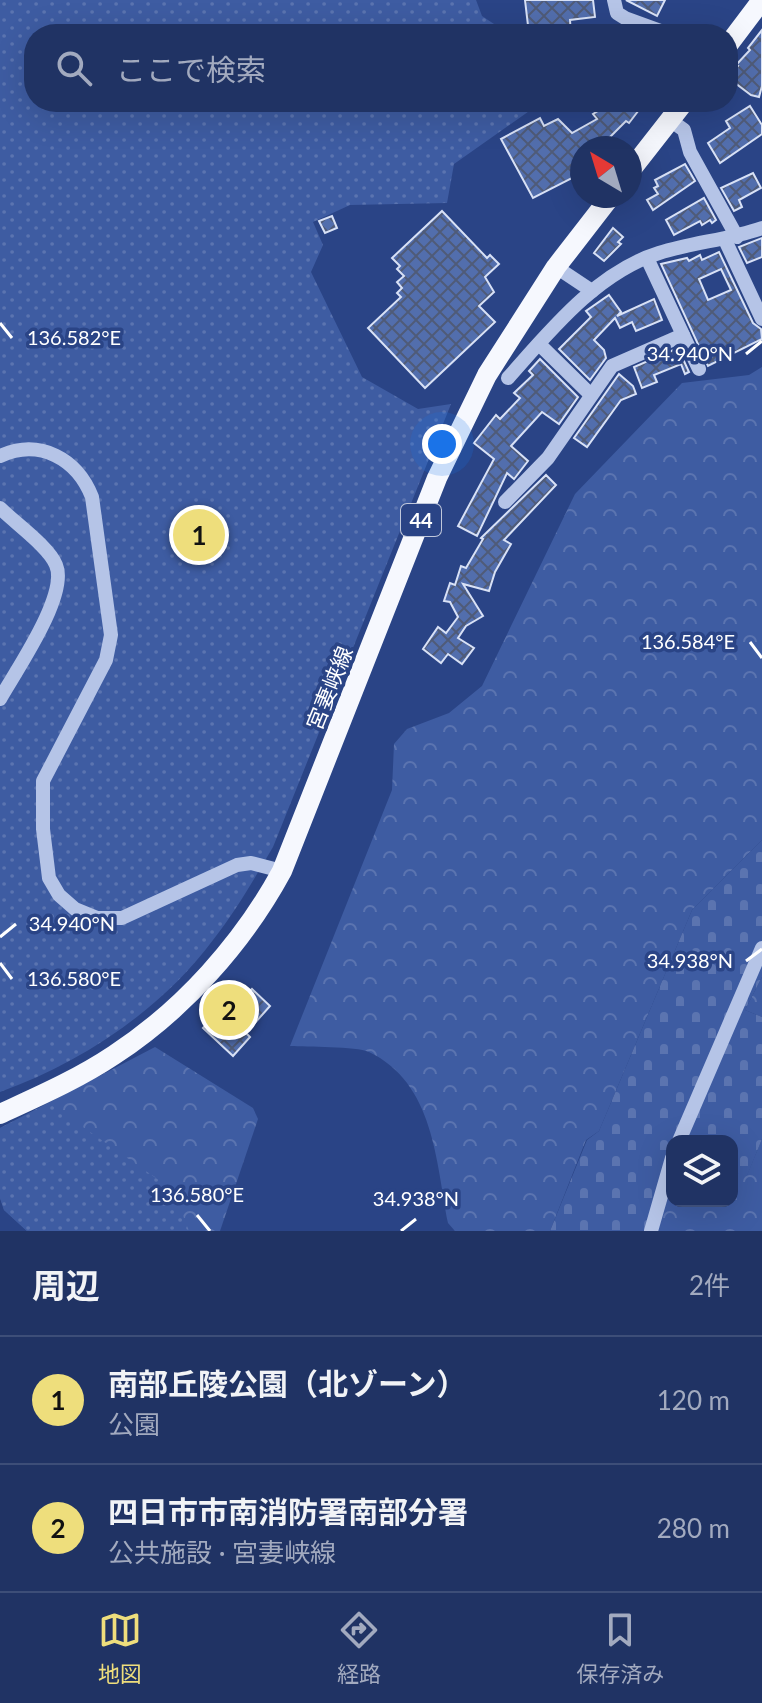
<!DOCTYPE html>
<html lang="ja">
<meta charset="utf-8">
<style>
:root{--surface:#203364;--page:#2d3f6d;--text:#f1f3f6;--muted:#a2aabf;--line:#3d4e78;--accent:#eede7c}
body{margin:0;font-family:Lato,"Noto Sans JP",sans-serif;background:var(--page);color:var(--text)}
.controls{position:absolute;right:24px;bottom:24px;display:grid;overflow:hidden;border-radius:16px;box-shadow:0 8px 32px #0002}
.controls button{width:72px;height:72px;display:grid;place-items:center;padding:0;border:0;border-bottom:2px solid var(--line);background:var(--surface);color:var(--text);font:40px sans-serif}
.compass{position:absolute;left:570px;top:136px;width:72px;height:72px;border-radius:50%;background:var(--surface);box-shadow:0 8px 32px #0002;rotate:322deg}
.you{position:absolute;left:442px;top:444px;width:28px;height:28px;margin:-20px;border:6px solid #fff;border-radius:50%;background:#1a73e8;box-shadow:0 0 0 12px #1a73e833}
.badge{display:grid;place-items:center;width:52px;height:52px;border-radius:50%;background:var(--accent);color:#111;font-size:26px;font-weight:700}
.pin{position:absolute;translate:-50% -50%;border:4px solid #fff;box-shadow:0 2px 8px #0006}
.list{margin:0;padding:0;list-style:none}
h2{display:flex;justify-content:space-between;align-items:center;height:104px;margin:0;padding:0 32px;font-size:34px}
h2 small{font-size:26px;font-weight:400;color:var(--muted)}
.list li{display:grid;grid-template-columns:52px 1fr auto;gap:24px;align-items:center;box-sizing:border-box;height:128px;padding:0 32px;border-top:2px solid var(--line)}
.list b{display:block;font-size:30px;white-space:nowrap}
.list p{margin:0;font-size:26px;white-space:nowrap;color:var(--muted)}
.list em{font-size:26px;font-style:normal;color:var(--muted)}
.icon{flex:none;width:44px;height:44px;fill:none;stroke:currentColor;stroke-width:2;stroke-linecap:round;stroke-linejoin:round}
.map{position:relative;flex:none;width:762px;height:1231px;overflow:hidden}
.search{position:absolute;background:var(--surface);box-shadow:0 8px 32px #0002;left:24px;right:24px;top:24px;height:88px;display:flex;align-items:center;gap:20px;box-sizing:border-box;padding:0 28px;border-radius:32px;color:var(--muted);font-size:30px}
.sheet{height:360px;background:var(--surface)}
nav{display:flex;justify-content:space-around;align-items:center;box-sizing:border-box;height:112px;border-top:2px solid var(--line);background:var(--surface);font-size:22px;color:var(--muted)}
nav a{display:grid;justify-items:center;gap:4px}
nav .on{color:var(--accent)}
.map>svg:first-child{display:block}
.forest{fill:url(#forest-crowns)}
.cemetery{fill:url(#cemetery-stones)}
.park{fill:url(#park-dots)}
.building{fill:url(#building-cross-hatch);stroke:#d8e1f6;stroke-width:2;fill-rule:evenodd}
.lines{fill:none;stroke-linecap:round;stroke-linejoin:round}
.minor{stroke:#b5c4e7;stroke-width:14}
.major{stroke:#f6f8fe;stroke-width:20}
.ticks{fill:none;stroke:#fff;stroke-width:3}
.labels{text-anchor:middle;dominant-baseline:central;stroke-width:7;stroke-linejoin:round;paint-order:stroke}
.shield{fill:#2a4486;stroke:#bfc7db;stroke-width:2}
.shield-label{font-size:20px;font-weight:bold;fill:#fff}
.street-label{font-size:22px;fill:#fff;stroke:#2a4486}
.ticks-label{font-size:20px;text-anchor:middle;fill:#fff;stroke:#2a4486;stroke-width:7;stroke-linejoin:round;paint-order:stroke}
</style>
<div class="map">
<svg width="762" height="1231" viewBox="0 0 762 1231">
<defs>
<pattern id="forest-crowns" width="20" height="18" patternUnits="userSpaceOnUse" patternTransform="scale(2)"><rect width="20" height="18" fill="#3e5ca2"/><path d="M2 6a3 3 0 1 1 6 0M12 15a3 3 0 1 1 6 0" fill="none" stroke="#5b74b0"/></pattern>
<pattern id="cemetery-stones" width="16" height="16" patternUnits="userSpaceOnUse" patternTransform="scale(2)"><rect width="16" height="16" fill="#3e5ca2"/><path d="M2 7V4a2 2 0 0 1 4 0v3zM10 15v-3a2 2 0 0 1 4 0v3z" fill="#5b74b0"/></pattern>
<pattern id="park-dots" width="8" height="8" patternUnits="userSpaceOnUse" patternTransform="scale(2)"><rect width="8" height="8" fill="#3e5ca2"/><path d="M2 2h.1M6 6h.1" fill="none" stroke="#5b74b0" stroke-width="1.8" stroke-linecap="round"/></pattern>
<pattern id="building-cross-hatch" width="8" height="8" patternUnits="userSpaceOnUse" patternTransform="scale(2)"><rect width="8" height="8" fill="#526ead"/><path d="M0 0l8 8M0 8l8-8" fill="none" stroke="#4f5b78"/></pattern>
</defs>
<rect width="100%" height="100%" fill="#2a4486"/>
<g class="forest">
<path d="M762,367V840L692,910L599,1131L586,1140L550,1231H455L448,1223C436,1161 434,1083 369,1052C356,1046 307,1047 290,1046L392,790L394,744L407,729L449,713L482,686L575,494L682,383L749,375Z"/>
<path d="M762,977V1017L745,1010Z"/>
<path d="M155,1047L253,1108L258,1119L220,1231H27L4,1210L0,1198V1128Z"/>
<path d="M762,1139V1231H655L672,1188V1201H732V1172L747,1175Z"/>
</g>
<path class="cemetery" d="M762,840V977L745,1010L762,1017V1139L747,1176L732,1172V1141H672V1188L655,1231H550L587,1140L599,1131L692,910Z"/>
<g class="park">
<path d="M0,0H476L482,16L509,34H34V102H542L454,164L447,203L350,205L313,222L323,245L311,272L362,377L418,409L451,404L273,847C254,879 236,911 213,940C161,1010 81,1063 0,1092Z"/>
<path d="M50,1104L173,1190L189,1231H27L4,1210L0,1198V1128Z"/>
</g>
<g class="building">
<path d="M525,0H593L595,17L570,20L571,34H529Z"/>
<path d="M626,0H665L657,16Z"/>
<path d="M762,30V86L759,97L751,95L731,80V76L738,66L736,65L750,50L748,48Z"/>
<path d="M613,102H645L629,123L626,121L607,140L612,148H582V173L533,198L501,139L540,118L544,126L558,119L572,133L597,119L593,114Z"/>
<path d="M750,106L762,125V134L720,163L708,143L730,128L726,121Z"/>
<path d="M685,164L695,181L653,210L647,200L658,194L654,188L658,186L655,180Z"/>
<path d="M753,173L761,188L739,200L742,207L734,211L721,188Z"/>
<path d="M704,198L716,220L712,223L710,220L702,225L700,221L674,235L666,220Z"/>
<path d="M442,211L487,258L490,255L499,264L485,277L494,292L479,306L495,322L425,388L368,328L401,297L397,293L402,288L397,282L404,276L397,269L400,266L392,258Z"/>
<path d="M332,216L337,228L325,233L319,221Z"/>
<path d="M613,228L623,237L618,242L621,244L604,261L594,253Z"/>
<path d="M762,238V257L747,263L739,247Z"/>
<path d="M719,252L753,323L761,329L762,339L708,366L661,264L687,258L689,261L700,255L702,260ZM721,269L731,290L708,300L699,279Z"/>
<path d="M609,295L621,312L617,316L654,299L662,320L636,331L632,322L620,328L615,318L594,340L604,350L606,358L590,380L559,349L591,317L586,311Z"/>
<path d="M678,348L689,372L685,374L681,364L654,375L657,382L642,388L634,367Z"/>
<path d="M540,359L578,397L559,424L542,412L511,446L528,461L514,479L507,473L477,536L458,526L494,459L474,443L496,415L500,419L520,398L514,393L533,375L529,371Z"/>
<path d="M619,374L633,386L636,394L621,400L587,447L574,438Z"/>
<path d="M546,475L556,485L504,540L511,544L495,572L489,591L463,584L483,616L466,626L458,638L474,648L462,664L448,654L441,663L423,649L438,627L446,633L458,617L450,602L444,601L450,583L455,585L461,566L466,568L483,539L481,538Z"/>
<path d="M252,989L270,1006L246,1033L250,1037L233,1056L203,1028L221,1009L226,1014Z"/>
</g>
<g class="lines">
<g class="minor">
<path d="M614,0L617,13L625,18L669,34"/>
<path d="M670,120L684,130L690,152L737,237"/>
<path d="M725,240L762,319"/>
<path d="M647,258L699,369"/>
<path d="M556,267L592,291"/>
<path d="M539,344L591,395"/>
<path d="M508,378C549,332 597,272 659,253C693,242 728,240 762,228"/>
<path d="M0,456C40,438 77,459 92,497L111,635L106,660L43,781V829L49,878L59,895L75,909L97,918H122L237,865L251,863L282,871"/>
<path d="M505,502L548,458L612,366L683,335"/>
<path d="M0,508C15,523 49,547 56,565C69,595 15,672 0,699"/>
<path d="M679,1141L762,948"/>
<path d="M651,1231L672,1158"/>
</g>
<g class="major">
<path d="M728,45L762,0"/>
<path d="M630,171L684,102"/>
<path d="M0,1114C39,1096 78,1079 114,1055C183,1010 243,943 282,871L437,478L487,375L556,267L611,196"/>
</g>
</g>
<path class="ticks" d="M0,323L12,338M746,354L762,341M750,642L762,658M0,937L16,924M746,961L762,949M0,963L12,979M197,1215L210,1231M401,1231L416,1219"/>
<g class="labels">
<rect class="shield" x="401" y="504" width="40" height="32" rx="6"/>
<g class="shield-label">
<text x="421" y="520">44</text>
</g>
<g class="street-label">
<text transform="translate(329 688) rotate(-68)">宮妻峡線</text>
</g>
</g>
<g class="ticks-label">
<text x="74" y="345">136.582°E</text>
<text x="690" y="361">34.940°N</text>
<text x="688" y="649">136.584°E</text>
<text x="72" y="931">34.940°N</text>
<text x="690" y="968">34.938°N</text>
<text x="74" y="986">136.580°E</text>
<text x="197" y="1202">136.580°E</text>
<text x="416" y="1206">34.938°N</text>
</g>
</svg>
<div class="controls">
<button><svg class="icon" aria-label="layers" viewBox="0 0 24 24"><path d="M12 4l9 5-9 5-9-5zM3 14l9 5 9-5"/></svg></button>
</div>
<svg class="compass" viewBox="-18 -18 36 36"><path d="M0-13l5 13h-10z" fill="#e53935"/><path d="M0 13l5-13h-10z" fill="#a2aabf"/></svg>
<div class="you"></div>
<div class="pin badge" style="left:199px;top:535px">1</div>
<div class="pin badge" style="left:229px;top:1010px">2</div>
<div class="search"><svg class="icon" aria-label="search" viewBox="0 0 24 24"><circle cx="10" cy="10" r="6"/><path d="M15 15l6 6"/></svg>ここで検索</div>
</div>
<section class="sheet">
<h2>周辺<small>2件</small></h2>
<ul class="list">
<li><span class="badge">1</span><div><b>南部丘陵公園（北ゾーン）</b><p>公園</p></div><em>120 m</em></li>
<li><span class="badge">2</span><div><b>四日市市南消防署南部分署</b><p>公共施設 · 宮妻峡線</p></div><em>280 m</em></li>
</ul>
</section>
<nav>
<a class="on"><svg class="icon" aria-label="map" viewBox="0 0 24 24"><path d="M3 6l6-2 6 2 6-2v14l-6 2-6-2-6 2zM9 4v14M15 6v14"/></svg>地図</a>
<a><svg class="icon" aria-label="directions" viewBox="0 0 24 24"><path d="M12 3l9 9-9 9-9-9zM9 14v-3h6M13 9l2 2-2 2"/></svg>経路</a>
<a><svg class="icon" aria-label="saved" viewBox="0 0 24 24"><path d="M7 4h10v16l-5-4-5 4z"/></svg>保存済み</a>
</nav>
